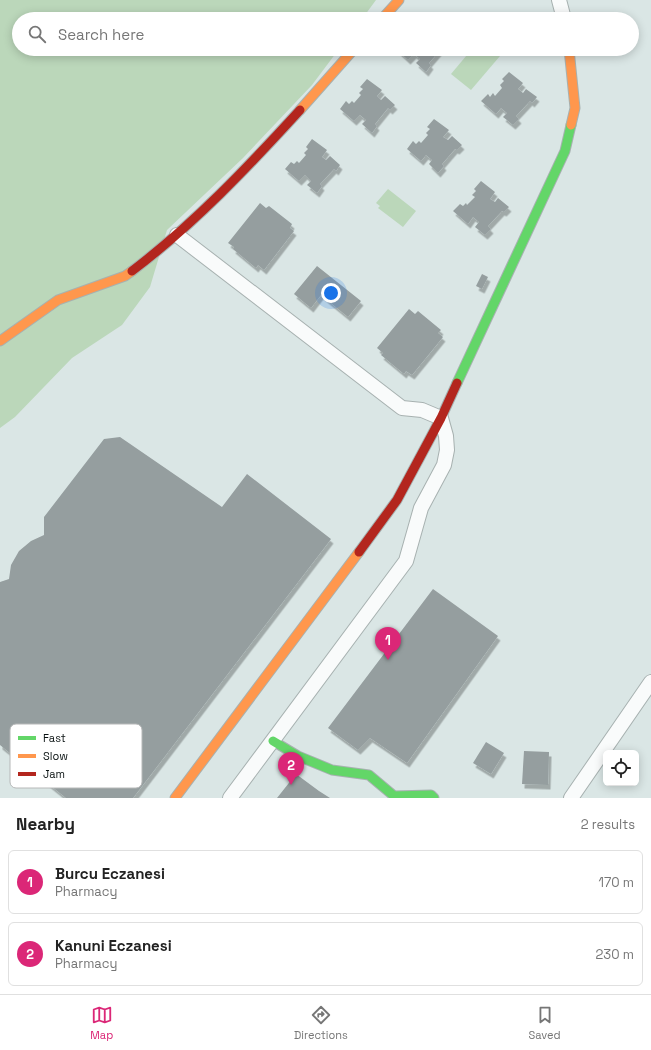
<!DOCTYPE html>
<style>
:root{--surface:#fff;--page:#f6f6f6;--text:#222;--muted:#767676;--line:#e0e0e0;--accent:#db2777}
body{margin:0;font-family:"Space Grotesk",sans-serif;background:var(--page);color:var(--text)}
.controls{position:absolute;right:12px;bottom:12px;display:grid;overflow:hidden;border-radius:6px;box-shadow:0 2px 10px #0003}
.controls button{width:36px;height:36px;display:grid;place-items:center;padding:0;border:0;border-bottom:1px solid var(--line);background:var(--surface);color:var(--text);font:20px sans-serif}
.you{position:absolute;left:331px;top:293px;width:14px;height:14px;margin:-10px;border:3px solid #fff;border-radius:50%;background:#1a73e8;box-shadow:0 0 0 6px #1a73e833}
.badge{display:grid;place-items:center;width:26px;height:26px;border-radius:50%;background:var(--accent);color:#fff;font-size:13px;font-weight:700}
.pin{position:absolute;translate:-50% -33px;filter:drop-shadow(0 1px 2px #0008)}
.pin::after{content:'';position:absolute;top:21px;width:14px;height:12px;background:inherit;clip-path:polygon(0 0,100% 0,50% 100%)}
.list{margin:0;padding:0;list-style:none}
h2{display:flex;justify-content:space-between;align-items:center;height:52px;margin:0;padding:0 16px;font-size:17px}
h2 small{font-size:13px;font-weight:400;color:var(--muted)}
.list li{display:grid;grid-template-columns:26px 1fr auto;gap:12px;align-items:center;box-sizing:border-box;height:64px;margin:0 8px 8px;padding:0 8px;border:1px solid var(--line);border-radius:6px}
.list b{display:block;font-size:15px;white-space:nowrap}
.list p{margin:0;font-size:13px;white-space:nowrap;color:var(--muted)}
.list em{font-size:13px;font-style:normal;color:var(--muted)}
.icon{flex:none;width:22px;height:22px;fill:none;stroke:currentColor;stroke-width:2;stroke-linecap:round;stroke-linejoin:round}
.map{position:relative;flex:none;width:651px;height:798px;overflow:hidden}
.search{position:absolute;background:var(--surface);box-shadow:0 2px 10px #0003;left:12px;right:12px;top:12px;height:44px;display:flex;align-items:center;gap:10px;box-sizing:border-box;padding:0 14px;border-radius:22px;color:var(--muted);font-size:15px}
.sheet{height:196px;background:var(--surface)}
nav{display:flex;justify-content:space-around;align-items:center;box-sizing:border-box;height:56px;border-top:1px solid var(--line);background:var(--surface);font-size:11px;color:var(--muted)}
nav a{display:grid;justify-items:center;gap:2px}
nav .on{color:var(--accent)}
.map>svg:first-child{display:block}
.green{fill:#bbd7ba}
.building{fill:#959e9f;filter:url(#shadow)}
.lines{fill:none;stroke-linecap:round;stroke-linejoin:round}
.street-casing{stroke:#a7b1b0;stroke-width:16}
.fast-casing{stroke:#a7b1b0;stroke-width:11}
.slow-casing{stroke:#a7b1b0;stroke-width:11}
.jam-casing{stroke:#a7b1b0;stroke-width:11}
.street{stroke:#f9fbfb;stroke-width:14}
.fast{stroke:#63d668;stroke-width:9}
.slow{stroke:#ff974d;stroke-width:9}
.jam{stroke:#b3261e;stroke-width:9}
.key{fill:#fff;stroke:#b6b8b8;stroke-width:1}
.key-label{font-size:11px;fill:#0a1212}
</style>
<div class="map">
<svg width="651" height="798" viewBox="0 0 651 798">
<defs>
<filter id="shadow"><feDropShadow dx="2.5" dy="4.5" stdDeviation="0" flood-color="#0004"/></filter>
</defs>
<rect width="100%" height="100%" fill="#dae6e5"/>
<g class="green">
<path d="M0,0H376L362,19H19V49H339L312,85L243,158L167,230L150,287L122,325L72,358L15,417L0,428Z"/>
<path d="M472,49H491L500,56L471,90L451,74Z"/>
<path d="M388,189L416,211L403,227L378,208L380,206L376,203Z"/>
</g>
<g class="building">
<path d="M396,49H441L429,63L431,65L426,72L416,63L420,59L414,54L408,60Z"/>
<path d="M509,72L523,83L518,89L523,93L526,89L537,97L532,103L530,101L516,116L519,119L513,125L503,117L507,113L501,108L496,114L481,101L488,94L490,97L493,93L495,96L502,88L500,85L504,81L502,79Z"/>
<path d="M367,79L382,90L377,96L381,100L385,96L395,105L390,110L388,108L375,124L377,126L372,133L362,124L366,120L360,115L354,121L340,109L346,101L349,104L352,101L354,103L361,95L359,93L363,89L360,87Z"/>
<path d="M434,119L449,130L443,137L448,140L452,136L462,145L457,150L455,149L442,164L444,166L438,173L429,164L432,160L426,155L421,161L407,149L413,141L416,144L419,141L421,143L428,135L426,133L430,129L427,127Z"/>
<path d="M312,139L327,150L322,157L326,160L330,156L340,165L336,171L334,169L320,184L322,186L317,193L307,185L311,181L305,175L299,181L285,169L291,162L294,164L297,161L299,163L306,155L304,153L308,149L306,147Z"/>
<path d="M481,181L495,192L490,199L495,202L498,198L509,207L504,212L502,211L488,226L491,229L485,235L475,227L479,222L473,217L468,224L453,211L460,204L463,206L466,203L467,205L475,197L472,195L476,191L474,189Z"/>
<path d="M260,203L266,208L269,206L292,224L290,228L294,231L264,270L258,265L256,268L233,249L234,247L228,243Z"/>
<path d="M317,266L361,301L348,317L321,295L311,308L294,294Z"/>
<path d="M482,274L488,277L482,289L476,286Z"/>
<path d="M409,309L415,314L418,311L441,330L438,333L443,337L412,375L406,371L404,374L381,355L383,353L377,348Z"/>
<path d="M120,437L222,507L247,474L331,539L133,798H66L0,745V582L9,579L11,565L19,551L31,541L44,535V517L104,439Z"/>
<path d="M433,589L498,636L407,763L370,738L358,750L328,728Z"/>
<path d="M486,742L504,753L491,774L473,763Z"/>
<path d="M524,751L549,752L548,785L522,784Z"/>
<path d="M296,774L319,791L330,798H277Z"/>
</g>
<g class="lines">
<g class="street-casing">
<g id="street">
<path d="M559,0L564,19"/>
<path d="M177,235L402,408L422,410L441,418L446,436L447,450L444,465L421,508L406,561L230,798"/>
<path d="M571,798L651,682"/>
</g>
</g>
<g class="fast-casing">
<g id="fast">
<path d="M457,383L565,151L571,125"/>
<path d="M273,741L298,756L332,770L369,775L394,796L431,795L434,798"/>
</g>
</g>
<g class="slow-casing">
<g id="slow">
<path d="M382,19L399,0"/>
<path d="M569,49L575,108L571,125"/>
<path d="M300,110L354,49"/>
<path d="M0,341L58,300L125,276L132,271"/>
<path d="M175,798L359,552"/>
</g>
</g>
<g class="jam-casing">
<g id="jam">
<path d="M132,271C194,224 248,167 300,110"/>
<path d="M359,552L397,500L441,418L457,383"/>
</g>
</g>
<use href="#street" class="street"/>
<use href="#fast" class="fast"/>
<use href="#slow" class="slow"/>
<use href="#jam" class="jam"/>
</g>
<rect x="10" y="724" width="132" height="64" rx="6" class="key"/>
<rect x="18" y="736" width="18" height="4" fill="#63d668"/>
<rect x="18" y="754" width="18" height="4" fill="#ff974d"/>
<rect x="18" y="772" width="18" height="4" fill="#b3261e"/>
<g class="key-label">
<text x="43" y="742">Fast</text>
<text x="43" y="760">Slow</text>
<text x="43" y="778">Jam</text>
</g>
</svg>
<div class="controls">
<button><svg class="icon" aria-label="locate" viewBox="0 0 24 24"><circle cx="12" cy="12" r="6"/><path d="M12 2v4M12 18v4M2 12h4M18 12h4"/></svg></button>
</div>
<div class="you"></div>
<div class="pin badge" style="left:388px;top:660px">1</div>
<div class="pin badge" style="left:291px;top:785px">2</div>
<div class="search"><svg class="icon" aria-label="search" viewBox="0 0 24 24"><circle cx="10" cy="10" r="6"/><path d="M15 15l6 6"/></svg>Search here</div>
</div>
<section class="sheet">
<h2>Nearby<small>2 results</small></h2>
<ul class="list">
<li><span class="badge">1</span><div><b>Burcu Eczanesi</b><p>Pharmacy</p></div><em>170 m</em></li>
<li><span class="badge">2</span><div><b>Kanuni Eczanesi</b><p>Pharmacy</p></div><em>230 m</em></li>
</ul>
</section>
<nav>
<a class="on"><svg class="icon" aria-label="map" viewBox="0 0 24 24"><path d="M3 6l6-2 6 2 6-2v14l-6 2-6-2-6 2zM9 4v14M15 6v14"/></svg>Map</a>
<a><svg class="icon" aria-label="directions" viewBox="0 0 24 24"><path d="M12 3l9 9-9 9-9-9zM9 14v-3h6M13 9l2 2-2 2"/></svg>Directions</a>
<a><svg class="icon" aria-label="saved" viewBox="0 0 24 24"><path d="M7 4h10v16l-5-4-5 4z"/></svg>Saved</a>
</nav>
